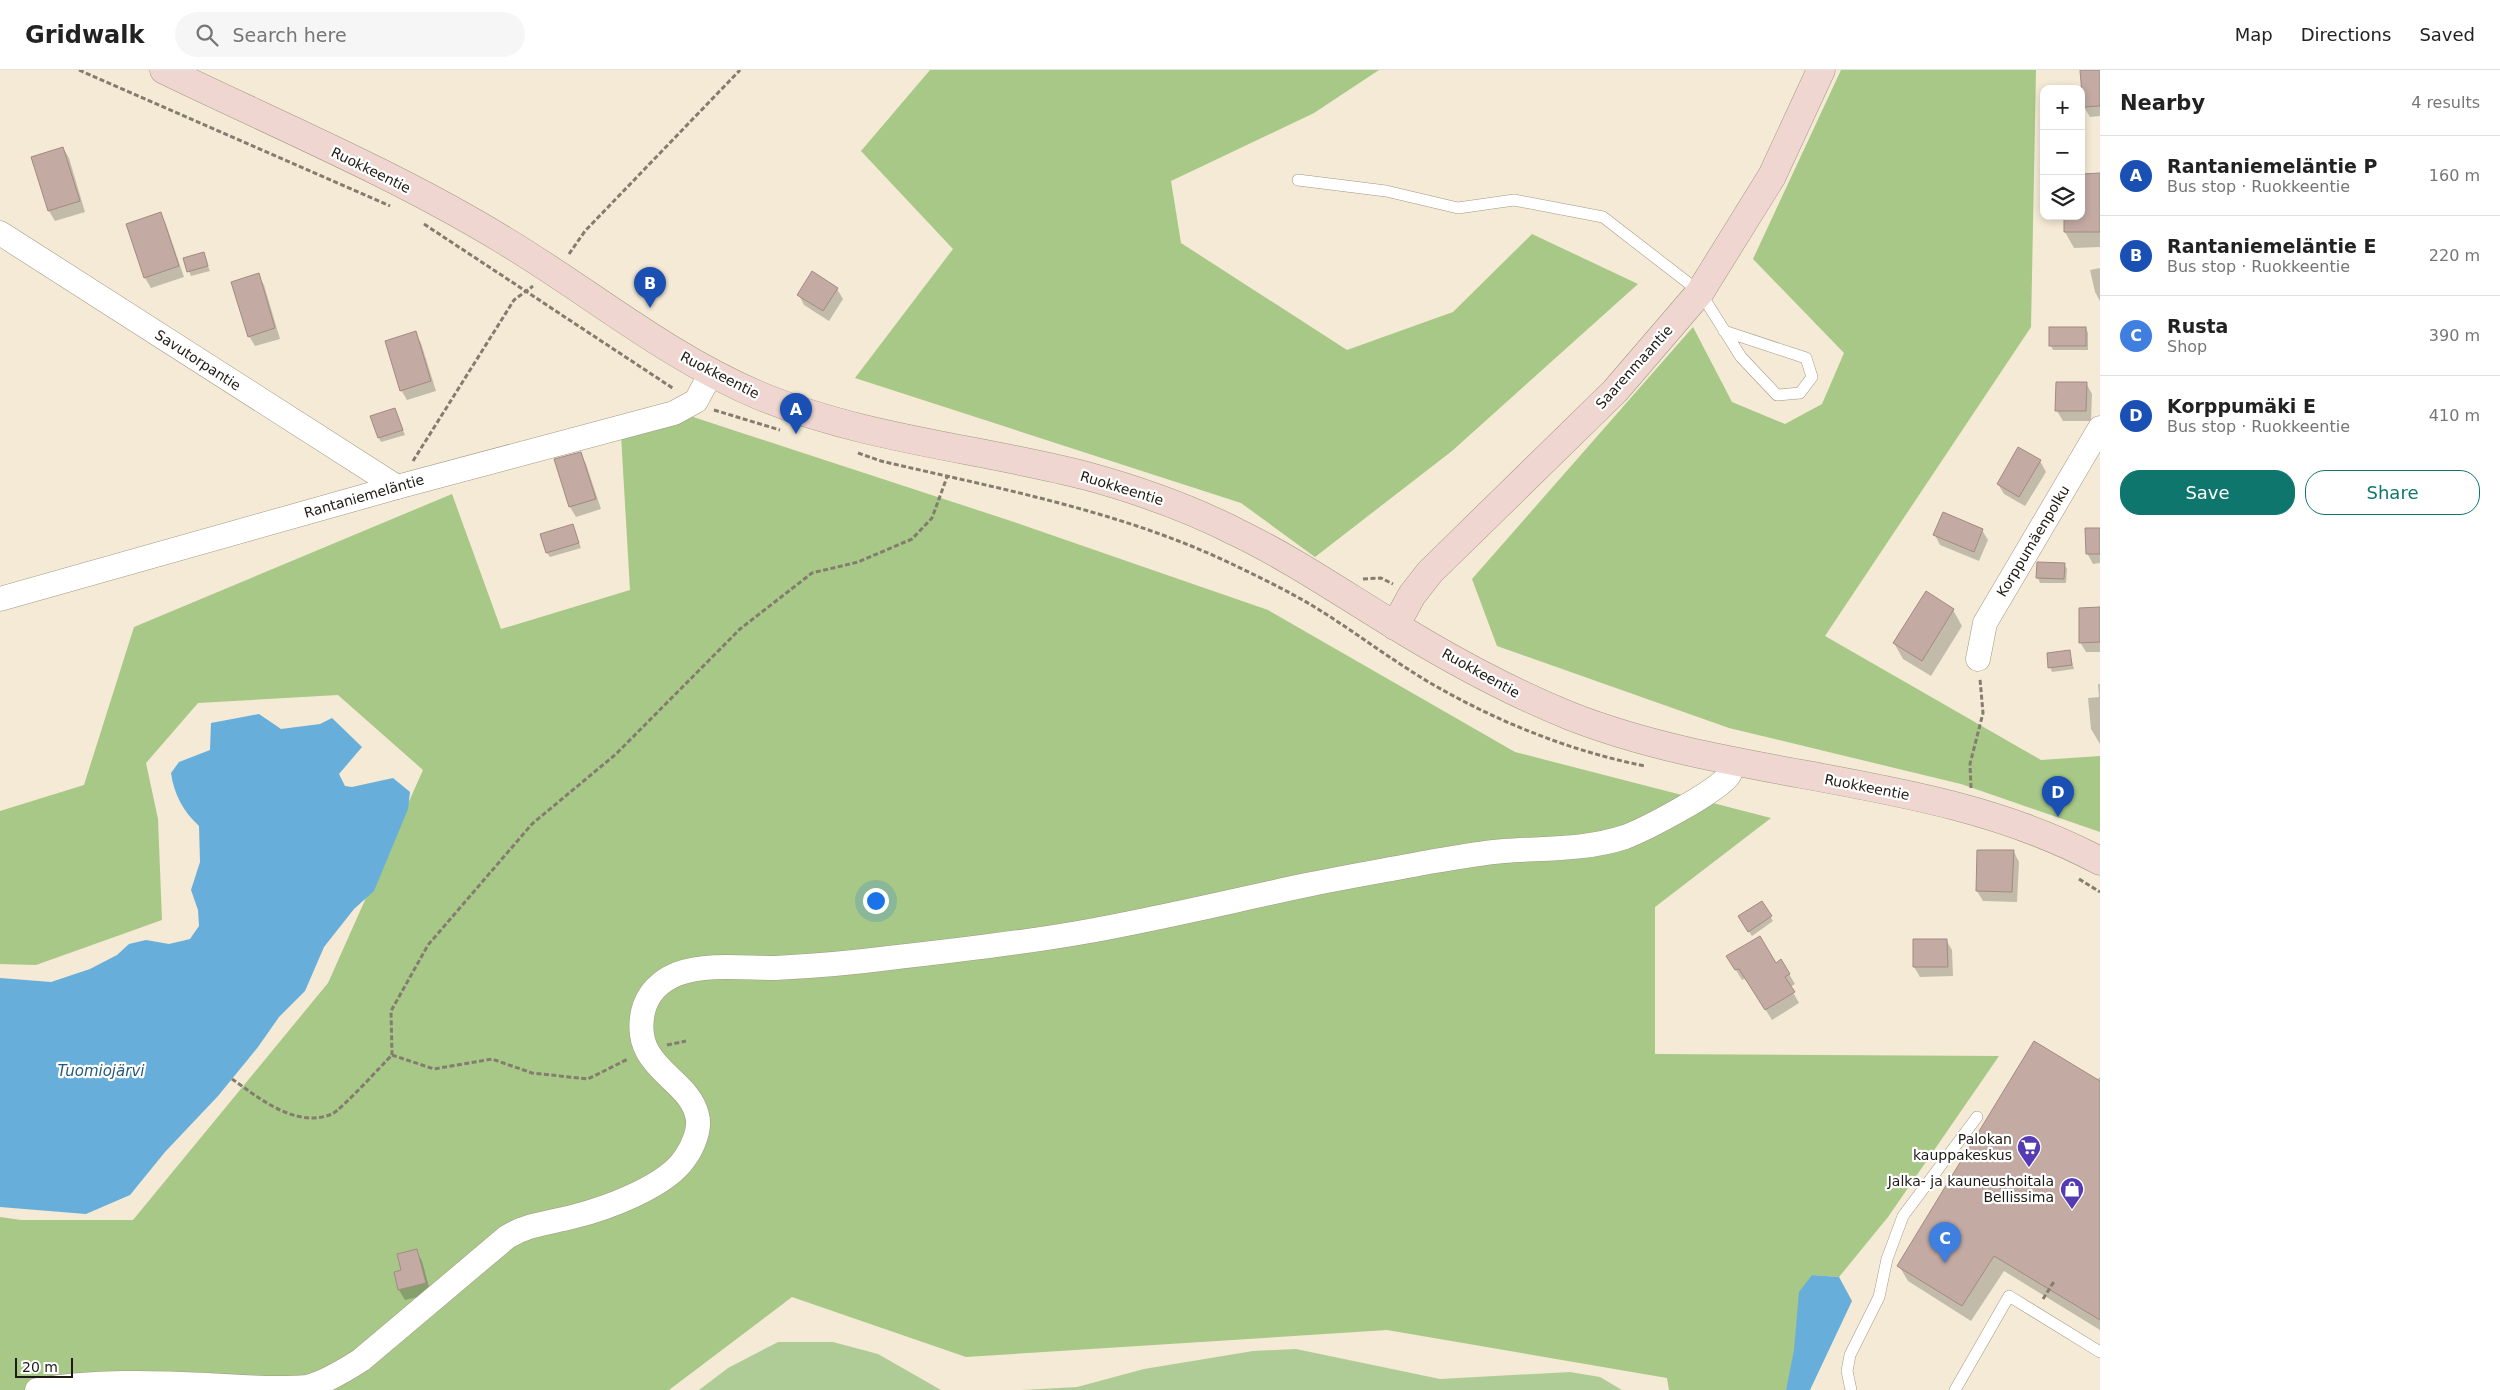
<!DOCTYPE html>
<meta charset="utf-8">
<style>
:root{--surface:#fff;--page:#f6f6f6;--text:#222;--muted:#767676;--line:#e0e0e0;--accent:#0f766e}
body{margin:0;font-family:"DejaVu Sans",sans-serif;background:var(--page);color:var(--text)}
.controls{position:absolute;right:15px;top:15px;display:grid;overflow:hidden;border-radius:10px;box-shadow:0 2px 8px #0003}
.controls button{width:45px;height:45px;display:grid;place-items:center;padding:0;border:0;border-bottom:1px solid var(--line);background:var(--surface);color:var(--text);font:25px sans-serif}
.scale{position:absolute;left:15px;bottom:12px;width:58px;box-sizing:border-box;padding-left:5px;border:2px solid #1f1b14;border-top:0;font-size:14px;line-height:18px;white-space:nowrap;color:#1f1b14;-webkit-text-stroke:4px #fff;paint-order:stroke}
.you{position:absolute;left:875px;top:830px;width:18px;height:18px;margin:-12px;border:4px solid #fff;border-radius:50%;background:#1a73e8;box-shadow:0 0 0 8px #1a73e833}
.badge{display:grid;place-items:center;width:32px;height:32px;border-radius:50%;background:var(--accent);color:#fff;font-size:16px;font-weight:700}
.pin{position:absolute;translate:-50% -41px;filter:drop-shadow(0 1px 2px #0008)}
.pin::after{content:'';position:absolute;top:26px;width:18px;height:15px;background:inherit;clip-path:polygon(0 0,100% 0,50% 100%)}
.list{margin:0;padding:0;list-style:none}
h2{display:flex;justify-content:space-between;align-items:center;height:65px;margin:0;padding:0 20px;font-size:21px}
h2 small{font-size:16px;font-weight:400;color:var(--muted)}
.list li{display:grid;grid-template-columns:32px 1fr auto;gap:15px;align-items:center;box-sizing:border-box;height:80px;padding:0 20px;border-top:1px solid var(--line)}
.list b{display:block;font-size:19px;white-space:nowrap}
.list p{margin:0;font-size:16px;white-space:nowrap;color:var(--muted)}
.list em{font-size:16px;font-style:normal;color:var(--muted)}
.actions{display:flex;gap:10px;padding:15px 20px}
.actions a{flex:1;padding:11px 0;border:1px solid var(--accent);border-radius:20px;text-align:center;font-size:18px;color:var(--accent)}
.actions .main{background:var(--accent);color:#fff}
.icon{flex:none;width:28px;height:28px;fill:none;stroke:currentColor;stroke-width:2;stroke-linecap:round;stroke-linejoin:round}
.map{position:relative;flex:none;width:2100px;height:1320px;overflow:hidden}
header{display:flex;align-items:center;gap:30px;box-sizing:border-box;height:70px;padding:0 25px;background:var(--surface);border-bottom:1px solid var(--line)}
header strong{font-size:24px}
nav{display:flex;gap:28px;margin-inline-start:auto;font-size:18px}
.search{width:350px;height:45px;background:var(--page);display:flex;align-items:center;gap:12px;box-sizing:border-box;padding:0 18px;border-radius:28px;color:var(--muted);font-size:19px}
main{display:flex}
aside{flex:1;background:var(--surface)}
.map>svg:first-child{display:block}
.green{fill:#b0cc96}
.forest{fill:#a7c886}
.water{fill:#67aeda}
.shadow{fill:#0003}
.building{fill:#c3aaa3;stroke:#a28a83}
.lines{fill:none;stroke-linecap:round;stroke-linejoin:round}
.lane-casing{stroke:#a19883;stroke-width:12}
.street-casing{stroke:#a19883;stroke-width:25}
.secondary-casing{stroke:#a19883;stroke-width:29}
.path{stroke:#847d6f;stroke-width:3;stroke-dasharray:5 2.5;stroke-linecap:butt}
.lane{stroke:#fff;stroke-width:11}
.street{stroke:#fff;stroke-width:24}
.secondary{stroke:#f0d6d0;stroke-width:28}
.labels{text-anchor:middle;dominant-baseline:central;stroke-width:4.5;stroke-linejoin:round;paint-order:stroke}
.street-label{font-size:14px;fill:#1f1b14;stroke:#fff}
.poi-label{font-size:14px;fill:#1f1b14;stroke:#fff;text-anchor:end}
.water-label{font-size:15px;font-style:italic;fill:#245a79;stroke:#fff}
</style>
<header>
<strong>Gridwalk</strong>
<div class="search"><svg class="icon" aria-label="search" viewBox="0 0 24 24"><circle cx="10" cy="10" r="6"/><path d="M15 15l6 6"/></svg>Search here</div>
<nav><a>Map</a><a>Directions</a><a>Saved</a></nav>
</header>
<main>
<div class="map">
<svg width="2100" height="1320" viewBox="0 0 2100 1320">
<rect width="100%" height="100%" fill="#f4ead5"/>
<g class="green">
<path d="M778,1272H833L878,1284L941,1320H699L728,1298Z"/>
<path d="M1296,1279L1440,1309L1570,1302L1600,1307L1622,1320H1022L1077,1317L1144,1299L1253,1281Z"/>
</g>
<g class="forest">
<path d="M930,0H1379L1314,43L1171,111L1181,173L1347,280L1453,242L1532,164L1638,214L1452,381L1315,487L1241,433L855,308L953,179L861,81Z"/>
<path d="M1841,0H2036L2031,257L1825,566L2041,690L2100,686V762L1961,714L1729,658L1497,576L1472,509L1693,257L1732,332L1785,354L1822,334L1844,283L1753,189Z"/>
<path d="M684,344L1014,452L1268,540L1515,682L1771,748L1655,837V984L1999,986L1888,1147L1839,1207L1812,1205L1786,1320H1669L1667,1308L1387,1260L966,1287L792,1227L669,1320H0V1147L21,1150H133L328,913L423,700L338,625L198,633L146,693L158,749L162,850L36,895L0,894V741L84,715L134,557L452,424L501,559L630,520L621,365Z"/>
</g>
<g class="water">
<path d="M259,644L281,659L320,654L332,648L362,677L339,704L345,716L352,717L393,708L410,722L408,739L374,821L354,839L324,877L305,921L279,947L258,977L218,1026L165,1082L130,1125L86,1144L0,1137V908L51,912L90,899L117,885L129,874L146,870L169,874L190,869L199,856L198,840L191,820L200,792L199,756C184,742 174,725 171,703L179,692L210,680L211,653Z"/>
<path d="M1812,1205L1839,1207L1852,1231L1810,1320H1786L1794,1280L1799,1222Z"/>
</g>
<g class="shadow">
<path d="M2081,0H2100V46L2090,47L2084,37Z"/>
<path d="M63,78L69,88L85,142L55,151L49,141L32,87Z"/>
<path d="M2100,105V177L2074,178L2065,162L2081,146Z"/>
<path d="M161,144L166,154L184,207L151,218L145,208L128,155Z"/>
<path d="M203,183L210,201L191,206L184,189Z"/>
<path d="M2100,198V231L2095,222L2090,200Z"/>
<path d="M258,205L264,215L280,269L255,276L249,266Z"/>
<path d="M837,219L843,229L829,251L804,235L799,225Z"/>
<path d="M2086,258L2088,263V280H2053L2051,276Z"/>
<path d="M415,263L421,273L436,321L407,330L401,320Z"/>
<path d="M2086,313L2092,324L2091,351H2063L2057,341Z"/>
<path d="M395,339L405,365L381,372L379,368Z"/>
<path d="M581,383L586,394L601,439L576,447L570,437L555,390Z"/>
<path d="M2040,391L2046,402L2025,436L2004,424L1998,414Z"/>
<path d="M573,456L581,478L550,487L547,483Z"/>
<path d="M2100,459V493L2093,494L2087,483Z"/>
<path d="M1982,460L1988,470L1979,491L1940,475L1935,465Z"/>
<path d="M2038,494H2064L2067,499L2066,513H2040L2038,508Z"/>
<path d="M1926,523L1953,540L1962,556L1931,606L1903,589L1894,573Z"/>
<path d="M2100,539V582H2086L2080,572Z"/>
<path d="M2069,581L2074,599L2052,602L2050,597Z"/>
<path d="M2098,614H2100V674L2091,659L2088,628L2099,627Z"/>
<path d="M2014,782L2019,792L2017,832L1983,831L1977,821Z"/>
<path d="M1762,833L1773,851L1752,866L1739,847Z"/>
<path d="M1915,870H1946L1952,880L1953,906L1920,907L1914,897Z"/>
<path d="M1728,887L1775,895L1789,904L1795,914L1790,917L1799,933L1772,950L1746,908L1742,910Z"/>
<path d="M2100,1007V1260L2004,1201L1971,1251L1908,1211L1899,1196Z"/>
<path d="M416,1181L422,1191L431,1224L405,1230L399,1220L395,1203L402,1201Z"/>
</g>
<g class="building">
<path d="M2080,0H2100V36L2083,37Z"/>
<path d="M63,77L80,131L48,141L31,87Z"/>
<path d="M2100,103V162H2064V146H2081V104Z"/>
<path d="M161,142L179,196L144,208L126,154Z"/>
<path d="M204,182L208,196L187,202L183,188Z"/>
<path d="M812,201L838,218L823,241L797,225Z"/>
<path d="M259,203L275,258L248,267L231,212Z"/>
<rect x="2049" y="257" width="37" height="19"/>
<path d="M416,261L431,311L400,321L385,271Z"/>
<path d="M2056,312H2087L2086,341H2055Z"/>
<path d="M395,338L403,360L378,368L370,346Z"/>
<path d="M2018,377L2041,390L2019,427L1997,414Z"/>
<path d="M581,382L596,429L569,437L554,389Z"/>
<path d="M1943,442L1983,459L1974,482L1933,465Z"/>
<path d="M573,454L579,473L546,483L540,464Z"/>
<path d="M2085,458H2100V484H2086Z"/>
<path d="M2037,492L2065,493L2064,509L2036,508Z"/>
<path d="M1926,521L1954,539L1922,591L1893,573Z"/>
<path d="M2100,537V572L2079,573V538Z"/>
<path d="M2070,580L2072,595L2048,598L2047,583Z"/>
<path d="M1977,780H2014L2012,822L1976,821Z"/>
<path d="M1762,831L1772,846L1748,862L1738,846Z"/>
<path d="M1760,866L1776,893L1781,889L1790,904L1785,907L1795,922L1765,940L1739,899L1735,900L1726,886Z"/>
<path d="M1913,869H1947L1948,897H1913Z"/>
<path d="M2034,971L2100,1011V1250L1994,1186L1962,1236L1897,1196Z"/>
<path d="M417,1179L426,1213L398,1220L394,1202L401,1200L397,1184Z"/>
</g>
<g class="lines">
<g class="lane-casing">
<g id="lane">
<path d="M1298,110L1386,121L1458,138L1514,130L1603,147L1700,222L1741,287L1777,325L1800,323L1812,307L1806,288L1724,261"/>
<path d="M1851,1320L1847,1301L1850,1285L1879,1227L1887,1189L1903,1146L1977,1047"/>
<path d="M1955,1320L2009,1226L2100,1282"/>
</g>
</g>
<g class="street-casing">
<g id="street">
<path d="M0,163L397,417"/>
<path d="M0,529L397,417L674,343L696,331L711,303"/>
<path d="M1978,589L1985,553L2100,358"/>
<path d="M37,1320C93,1311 150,1312 208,1315C240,1317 276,1320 307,1317C326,1312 344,1301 361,1290L507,1167C528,1154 549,1153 572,1147C605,1139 666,1117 685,1088C693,1077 701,1058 697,1045C688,1007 631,998 643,942C647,924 660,911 677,904C707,893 744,898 775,898C814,896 851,893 889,888C952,881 1015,874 1078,863C1153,850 1227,832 1302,816C1344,807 1387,800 1429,792C1454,788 1479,783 1504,781C1544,778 1586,780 1625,767C1646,759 1717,722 1729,705C1732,700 1733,695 1735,691"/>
</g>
</g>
<g class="secondary-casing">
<g id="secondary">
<path d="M164,0C278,55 397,105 505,171C590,222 666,286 758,325C863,369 978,378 1087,406C1138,420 1189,438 1236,462C1290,488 1340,522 1391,553C1448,588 1508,621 1570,646C1741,713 1936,703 2100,791"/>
<path d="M1395,556L1412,525L1430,502L1615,321L1700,222L1772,106L1821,0"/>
</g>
</g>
<g class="path">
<path d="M79,0L390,136"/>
<path d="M424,154L674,319"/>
<path d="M569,184L585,161L740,0"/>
<path d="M714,340L780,360"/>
<path d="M858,383L881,391C1000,419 1121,441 1232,494C1259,507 1288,521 1313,536C1354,561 1391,590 1432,614C1498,652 1570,681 1645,696"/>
<path d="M413,391L514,230L533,216"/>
<path d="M1363,509L1381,508L1393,514"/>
<path d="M1971,718L1970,694L1983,643L1980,609"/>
<path d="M2079,809L2100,822"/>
<path d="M667,975L686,971"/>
<path d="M392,985L434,999L492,989L532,1003L588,1009L628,989"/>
<path d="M232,1009C259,1028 296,1059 332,1044C342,1039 381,996 392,985L391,941L428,875L532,754L616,684L740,559L812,503L858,492L912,469L932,448L947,407"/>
<path d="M2043,1229L2055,1210"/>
</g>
<use href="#lane" class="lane"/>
<use href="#street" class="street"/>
<use href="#secondary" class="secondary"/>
</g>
<defs>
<g id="supermarket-pin" transform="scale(1.25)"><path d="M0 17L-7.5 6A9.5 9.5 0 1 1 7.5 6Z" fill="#553bb3" stroke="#fff"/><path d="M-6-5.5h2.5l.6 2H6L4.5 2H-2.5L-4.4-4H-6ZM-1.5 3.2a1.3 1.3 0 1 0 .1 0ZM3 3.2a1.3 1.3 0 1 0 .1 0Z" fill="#fff"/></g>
<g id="shop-pin" transform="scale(1.25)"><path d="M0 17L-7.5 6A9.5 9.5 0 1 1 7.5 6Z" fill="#553bb3" stroke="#fff"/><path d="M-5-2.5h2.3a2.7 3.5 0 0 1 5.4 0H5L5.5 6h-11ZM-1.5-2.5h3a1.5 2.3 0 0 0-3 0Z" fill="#fff"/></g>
</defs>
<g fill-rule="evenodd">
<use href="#supermarket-pin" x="2029" y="1077"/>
<use href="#shop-pin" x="2072" y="1119"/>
</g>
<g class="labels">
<g class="street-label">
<text transform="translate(371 100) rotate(26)">Ruokkeentie</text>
<text transform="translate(198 290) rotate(33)">Savutorpantie</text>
<text transform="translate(1634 297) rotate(-48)">Saarenmaantie</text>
<text transform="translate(720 305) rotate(27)">Ruokkeentie</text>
<text transform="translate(1122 418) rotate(17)">Ruokkeentie</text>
<text transform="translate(364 426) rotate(-16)">Rantaniemeläntie</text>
<text transform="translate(2033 471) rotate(-59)">Korppumäenpolku</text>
<text transform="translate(1481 603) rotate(29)">Ruokkeentie</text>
<text transform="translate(1867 717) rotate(11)">Ruokkeentie</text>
</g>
<g class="poi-label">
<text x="2012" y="1069">Palokan<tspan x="2012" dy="16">kauppakeskus</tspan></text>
<text x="2054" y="1111">Jalka- ja kauneushoitala<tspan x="2054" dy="16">Bellissima</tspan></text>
</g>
<g class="water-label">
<text x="101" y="1001">Tuomiojärvi</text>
</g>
</g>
</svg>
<div class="controls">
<button>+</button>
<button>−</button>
<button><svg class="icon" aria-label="layers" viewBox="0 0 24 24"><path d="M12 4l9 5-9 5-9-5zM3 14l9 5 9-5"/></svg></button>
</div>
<div class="scale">20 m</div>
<div class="you"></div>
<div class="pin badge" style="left:796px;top:364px;background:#1a4fb4">A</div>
<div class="pin badge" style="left:650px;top:238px;background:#1a4fb4">B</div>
<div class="pin badge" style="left:1945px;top:1193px;background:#3f7fe0">C</div>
<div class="pin badge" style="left:2058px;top:747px;background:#1a4fb4">D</div>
</div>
<aside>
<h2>Nearby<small>4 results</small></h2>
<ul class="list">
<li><span class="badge" style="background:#1a4fb4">A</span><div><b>Rantaniemeläntie P</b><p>Bus stop · Ruokkeentie</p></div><em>160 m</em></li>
<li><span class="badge" style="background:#1a4fb4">B</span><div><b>Rantaniemeläntie E</b><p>Bus stop · Ruokkeentie</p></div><em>220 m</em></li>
<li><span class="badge" style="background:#3f7fe0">C</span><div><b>Rusta</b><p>Shop</p></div><em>390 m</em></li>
<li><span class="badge" style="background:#1a4fb4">D</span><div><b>Korppumäki E</b><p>Bus stop · Ruokkeentie</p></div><em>410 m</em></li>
</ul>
<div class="actions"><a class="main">Save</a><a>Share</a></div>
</aside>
</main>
